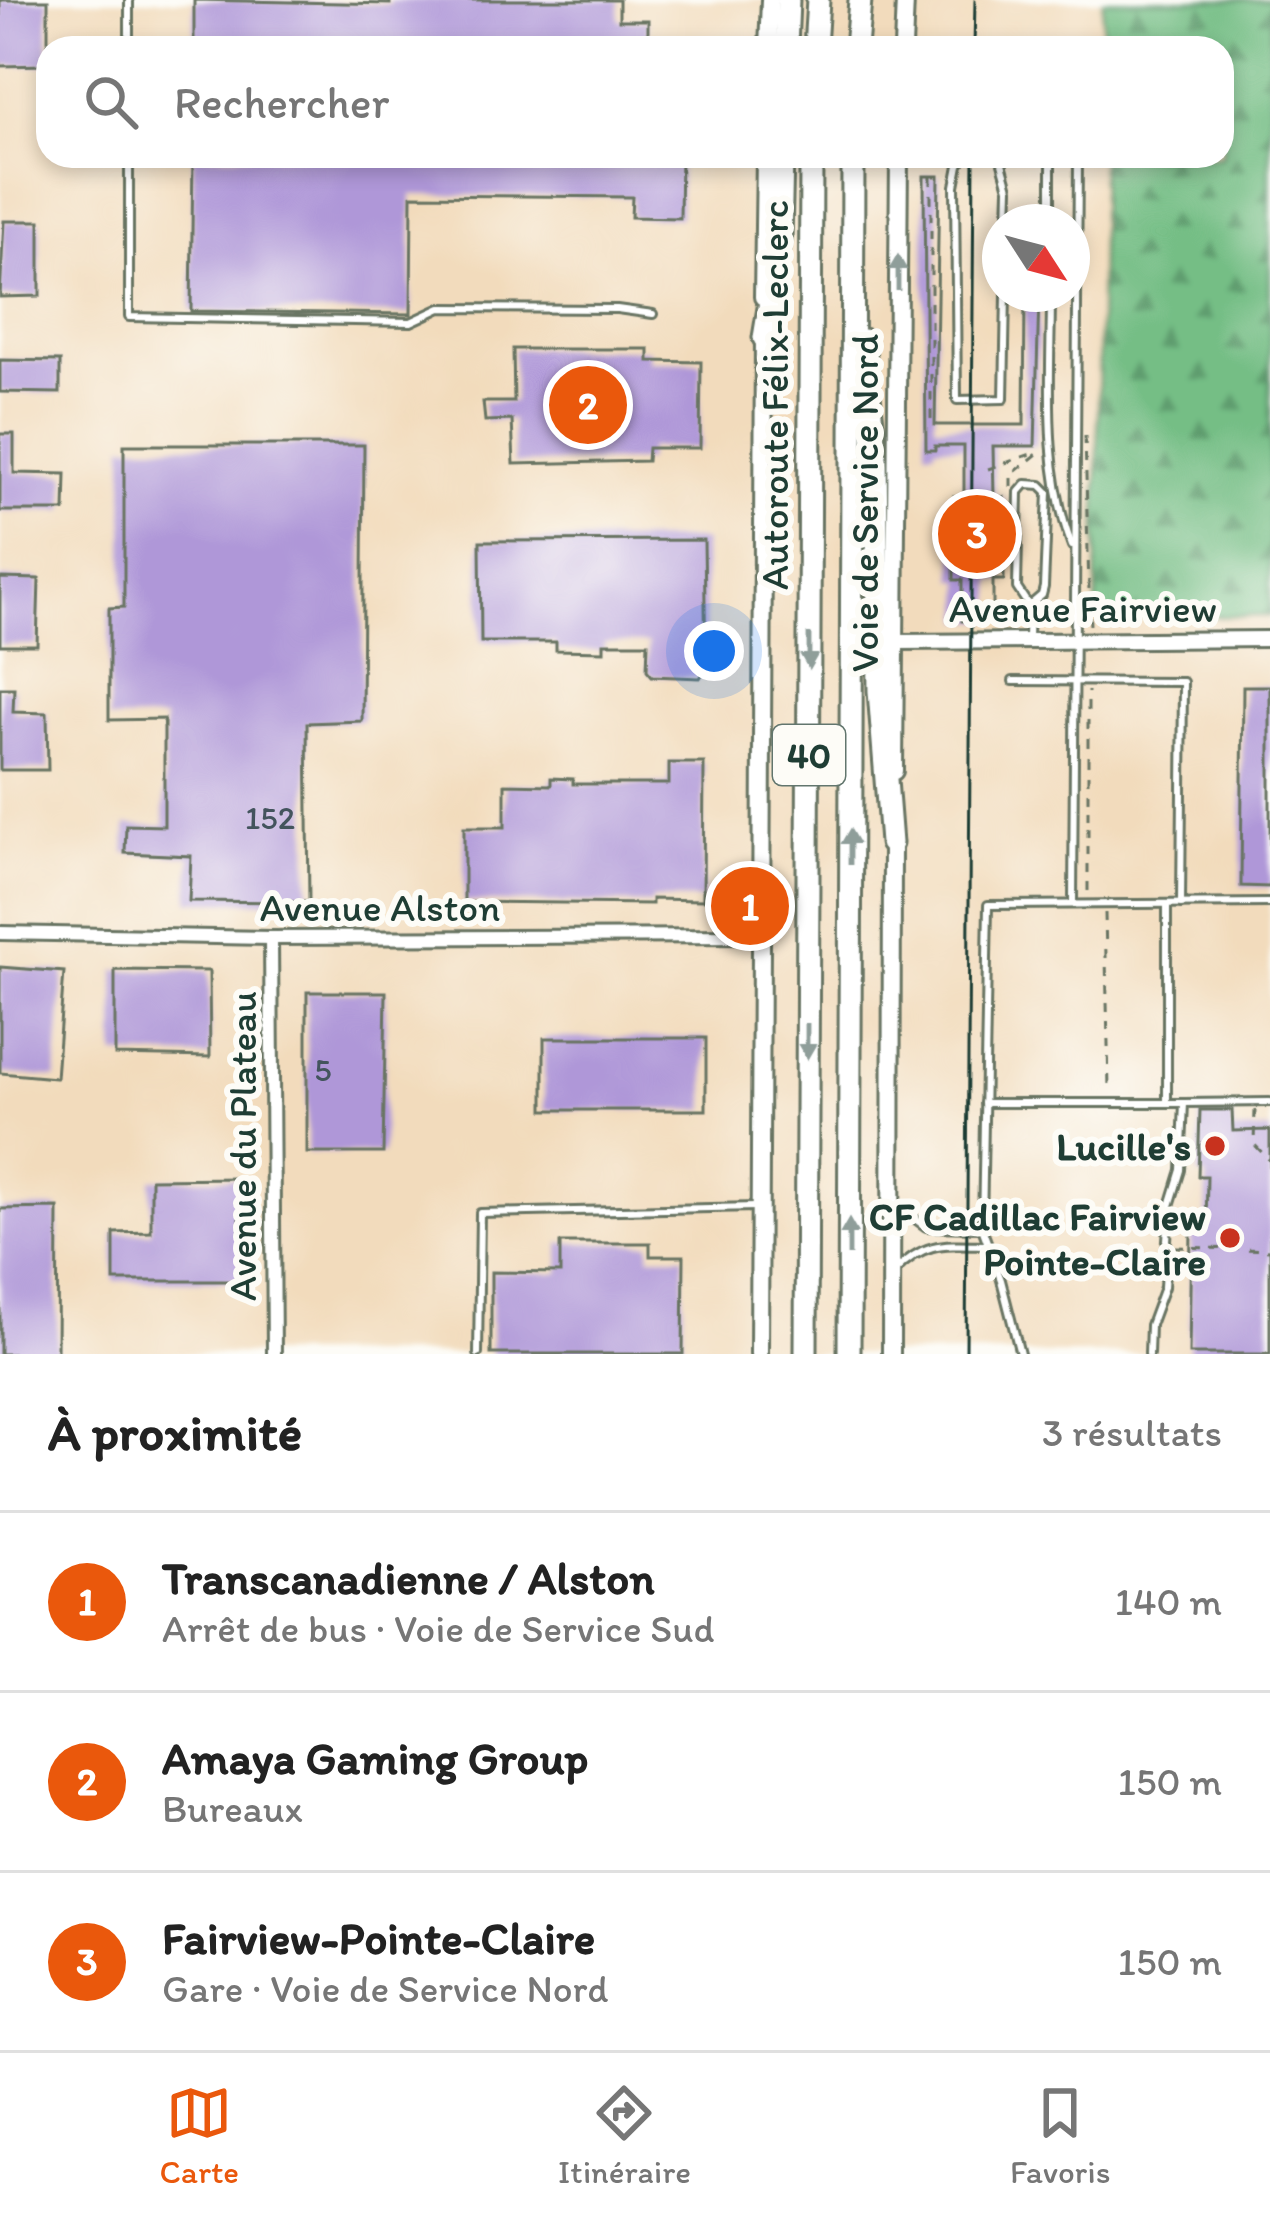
<!DOCTYPE html>
<html lang="fr">
<meta charset="utf-8">
<style>
:root{--surface:#fff;--page:#f6f6f6;--text:#222;--muted:#767676;--line:#e0e0e0;--accent:#ea580c}
body{margin:0;font-family:Itim,sans-serif;background:var(--page);color:var(--text)}
.compass{position:absolute;left:982px;top:204px;width:108px;height:108px;border-radius:50%;background:var(--surface);box-shadow:0 6px 18px #0003;rotate:126deg}
.you{position:absolute;left:714px;top:651px;width:42px;height:42px;margin:-30px;border:9px solid #fff;border-radius:50%;background:#1a73e8;box-shadow:0 0 0 18px #1a73e833}
.badge{display:grid;place-items:center;width:78px;height:78px;border-radius:50%;background:var(--accent);color:#fff;font-size:39px;font-weight:700}
.pin{position:absolute;translate:-50% -50%;border:6px solid #fff;box-shadow:0 3px 12px #0006}
.list{margin:0;padding:0;list-style:none}
h2{display:flex;justify-content:space-between;align-items:center;height:156px;margin:0;padding:0 48px;font-size:51px}
h2 small{font-size:39px;font-weight:400;color:var(--muted)}
.list li{display:grid;grid-template-columns:78px 1fr auto;gap:36px;align-items:center;box-sizing:border-box;height:180px;padding:0 48px;border-top:3px solid var(--line)}
.list b{display:block;font-size:45px;white-space:nowrap}
.list p{margin:0;font-size:39px;white-space:nowrap;color:var(--muted)}
.list em{font-size:39px;font-style:normal;color:var(--muted)}
.icon{flex:none;width:66px;height:66px;fill:none;stroke:currentColor;stroke-width:2;stroke-linecap:round;stroke-linejoin:round}
.map{position:relative;flex:none;width:1270px;height:1354px;overflow:hidden}
.search{position:absolute;background:var(--surface);box-shadow:0 6px 18px #0003;left:36px;right:36px;top:36px;height:132px;display:flex;align-items:center;gap:30px;box-sizing:border-box;padding:0 42px;border-radius:36px;color:var(--muted);font-size:45px}
.sheet{height:696px;background:var(--surface)}
nav{display:flex;justify-content:space-around;align-items:center;box-sizing:border-box;height:168px;border-top:3px solid var(--line);background:var(--surface);font-size:33px;color:var(--muted)}
nav a{display:grid;justify-items:center;gap:6px}
nav .on{color:var(--accent)}
.map>svg:first-child{display:block}
.forest{fill:url(#forest-firs);stroke:#4a7e5c;stroke-width:3}
.building{fill:#af97d8}
.lines{fill:none;stroke-linecap:round;stroke-linejoin:round}
.service-casing{stroke:#697464;stroke-width:12}
.minor-casing{stroke:#697464;stroke-width:18}
.tertiary-casing{stroke:#697464;stroke-width:20}
.secondary-casing{stroke:#697464;stroke-width:22}
.motorway-casing{stroke:#697464;stroke-width:27}
.path{stroke:#697464;stroke-width:3;stroke-dasharray:9 9;stroke-linecap:butt}
.service{stroke:#fff;stroke-width:6}
.minor{stroke:#fff;stroke-width:12}
.tertiary{stroke:#fff;stroke-width:14}
.secondary{stroke:#fff;stroke-width:16}
.motorway{stroke:#fff;stroke-width:21}
.tram{stroke:#1f3d34;stroke-width:3}
.oneway{fill:#8f9e9a}
.poi-dot{fill:#c8321e;stroke:#fdfcf7;stroke-width:4.5}
.labels{text-anchor:middle;dominant-baseline:central;stroke-width:12;stroke-linejoin:round;paint-order:stroke}
.number-label{font-size:33px;fill:#43545d}
.shield{fill:#fdfcf7;stroke:#62766e;stroke-width:3}
.shield-label{font-size:36px;font-weight:bold;fill:#1f3d34}
.street-label{font-size:39px;fill:#1f3d34;stroke:#fdfcf7}
.poi-label{font-size:39px;font-weight:bold;fill:#1f3d34;stroke:#fdfcf7;text-anchor:end}
</style>
<div class="map">
<svg width="1270" height="1354" viewBox="0 0 1270 1354">
<defs>
<pattern id="forest-firs" width="22" height="20" patternUnits="userSpaceOnUse" patternTransform="scale(3)"><rect width="22" height="20" fill="#75be85"/><path d="M5 1l3.5 6h-7zM16 11l3.5 6h-7z" fill="#5f9c6e"/></pattern>
</defs>
<rect width="100%" height="100%" fill="#fdfcf7"/>
<filter id="ink" filterUnits="userSpaceOnUse"><feTurbulence type="fractalNoise" baseFrequency=".00833" numOctaves="2"/><feDisplacementMap in="SourceGraphic" scale="24" xChannelSelector="R" yChannelSelector="G"/><feConvolveMatrix kernelMatrix="1 2 1 2 8 2 1 2 1" color-interpolation-filters="sRGB"/></filter>
<filter id="wash" filterUnits="userSpaceOnUse"><feTurbulence type="fractalNoise" baseFrequency=".004" numOctaves="4" result="noise"/><feDisplacementMap in="SourceGraphic" scale="48" xChannelSelector="R" yChannelSelector="G"/><feGaussianBlur stdDeviation="2.7" result="paint"/><feColorMatrix in="noise" values="0 0 0 0 0 0 0 0 0 0 0 0 0 0 0 0 0 1.4 0 .05"/><feComposite in="paint" operator="in"/></filter>
<g filter="url(#wash)">
<rect width="100%" height="100%" fill="#f2dbbc"/>
<path class="forest" d="M1103,0H1270V616L1096,618L1101,156H1222V48H1102Z"/>
<g id="blocks">
<g class="building">
<path d="M0,0H48V65L0,66Z"/>
<path d="M194,0L390,4V0H619V20H648V48H194Z"/>
<path d="M193,156H681L680,218L631,217L632,197L412,195L411,314L191,311Z"/>
<path d="M924,176H939L935,425H1024L1025,294H1039L1035,446H993L994,497H1004V580H993V621H962V580H954V496L964,497V446H935V450H926Z"/>
<path d="M4,221H40V296L0,297Z"/>
<path d="M513,349H649V361L701,362L700,448H648L647,461L514,464L512,420L485,421L483,402H514Z"/>
<path d="M0,360L60,361V393L0,392Z"/>
<path d="M0,434H14V473L66,474L65,511H0Z"/>
<path d="M124,445H364L362,721L307,723L309,902L189,901L191,856L125,853L126,825L164,826V719L109,720V608L124,607Z"/>
<path d="M704,540L706,668L700,678L652,676L647,670L648,643H604V651L556,650V642H481L480,541Z"/>
<path d="M0,578L39,579L37,645H0Z"/>
<path d="M1243,686H1270V887L1241,886Z"/>
<path d="M0,688H14L13,712L47,713L48,770H0Z"/>
<path d="M669,763H704L703,900L652,899V904L464,902V827H505V784L551,785V778L573,779V784H669Z"/>
<path d="M0,967L64,972L56,1078L0,1073Z"/>
<path d="M115,970L209,971L210,1057L115,1055Z"/>
<path d="M307,992H386L383,1153H307Z"/>
<rect x="544" y="1038" width="162" height="72"/>
<path d="M1200,1110H1232L1233,1131L1270,1130V1354H1189L1191,1229L1206,1230L1207,1176H1198Z"/>
<path d="M240,1178V1281H114V1233L151,1232V1179Z"/>
<path d="M58,1208L57,1354H0V1209Z"/>
<path d="M560,1243H650V1256H684L683,1354H491V1272L560,1273Z"/>
</g>
</g>
</g>
<g filter="url(#ink)">
<use href="#blocks" fill-opacity="0" stroke="#697464" stroke-width="3"/>
<g class="lines">
<g class="service-casing">
<g id="service">
<path d="M129,0V48"/>
<path d="M129,156V317L411,322L441,308L617,309L653,314"/>
<path d="M965,156L959,165L955,186L957,400L1004,399L1006,294"/>
<path d="M1000,156L1009,188L1008,222"/>
<path d="M1048,156L1051,162V222"/>
<path d="M1051,294C1051,377 1042,467 1072,546"/>
<path d="M1028,637L1029,606L1017,588L1019,492L1026,484L1041,485L1048,492L1044,587L1042,595L1029,606"/>
<path d="M1013,681L1183,682L1181,904"/>
<path d="M1073,904L1078,156"/>
<path d="M1167,904V1103"/>
<path d="M984,1103H1184"/>
<path d="M897,1206L926,1227L982,1228"/>
<path d="M894,1272C924,1241 944,1244 985,1245"/>
<path d="M478,1354L480,1213L756,1207"/>
<path d="M1020,1354L1001,1280L982,1228L988,905L1270,903"/>
<path d="M1149,1354L1150,1325L1164,1287L1169,1209L1181,1170L1184,1103L1270,1102"/>
</g>
</g>
<g class="minor-casing">
<g id="minor">
<path d="M0,933L271,938L760,936"/>
<path d="M271,938L274,1354"/>
</g>
</g>
<g class="tertiary-casing">
<path id="tertiary" d="M897,642L1270,639"/>
</g>
<g class="secondary-casing">
<g id="secondary">
<path d="M768,48L770,0"/>
<path d="M903,48L905,0"/>
<path d="M763,297L765,156"/>
<path d="M894,771L899,156"/>
<path d="M759,1354L764,329"/>
<path d="M891,1354L892,833"/>
</g>
</g>
<g class="motorway-casing">
<g id="motorway">
<path d="M786,48L788,0"/>
<path d="M815,48L818,0"/>
<path d="M856,48L860,0"/>
<path d="M764,338L780,241L782,156"/>
<path d="M863,340L876,459L879,691L891,843"/>
<path d="M806,1354L811,156"/>
<path d="M849,1354L853,156"/>
</g>
</g>
<g class="path">
<path d="M931,176V425"/>
<path d="M1085,436L1090,628"/>
<path d="M988,469L1037,452"/>
<path d="M1011,487V475L1041,451"/>
<path d="M1088,891V691"/>
<path d="M1105,913L1109,1089"/>
<path d="M1255,1110L1254,1144L1270,1161"/>
<path d="M1176,1247L1270,1250"/>
</g>
<use href="#service" class="service"/>
<use href="#minor" class="minor"/>
<use href="#tertiary" class="tertiary"/>
<use href="#secondary" class="secondary"/>
<use href="#motorway" class="motorway"/>
<g class="tram">
<path d="M974,48L975,0"/>
<path d="M966,1354L974,156"/>
</g>
</g>
<defs><path id="oneway-solid" d="M-6-.8H1V-3.2L6.5 0L1 3.2V.8H-6Z" transform="scale(3)"/></defs>
<g class="oneway">
<use href="#oneway-solid" transform="translate(898 273) rotate(-90)"/>
<use href="#oneway-solid" transform="translate(809 651) rotate(90)"/>
<use href="#oneway-solid" transform="translate(850 847) rotate(-90)"/>
<use href="#oneway-solid" transform="translate(807 1041) rotate(90)"/>
<use href="#oneway-solid" transform="translate(849 1237) rotate(-90)"/>
</g>
</g>
<g class="poi-dot">
<circle cx="1215" cy="1146" r="12"/>
<circle cx="1230" cy="1238" r="12"/>
</g>
<g class="labels">
<g class="number-label">
<text x="270" y="817">152</text>
<text x="323" y="1069">5</text>
</g>
<rect class="shield" x="773" y="725" width="72" height="60" rx="9"/>
<g class="shield-label">
<text x="809" y="755">40</text>
</g>
<g class="street-label">
<text transform="translate(774 395) rotate(-90)">Autoroute Félix-Leclerc</text>
<text transform="translate(864 503) rotate(-90)">Voie de Service Nord</text>
<text x="1083" y="608">Avenue Fairview</text>
<text x="380" y="907">Avenue Alston</text>
<text transform="translate(242 1146) rotate(-90)">Avenue du Plateau</text>
</g>
<g class="poi-label">
<text x="1191" y="1146">Lucille's</text>
<text x="1206" y="1216">CF Cadillac Fairview<tspan x="1206" dy="45">Pointe-Claire</tspan></text>
</g>
</g>
</svg>
<svg class="compass" viewBox="-18 -18 36 36"><path d="M0-13l5 13h-10z" fill="#e53935"/><path d="M0 13l5-13h-10z" fill="#767676"/></svg>
<div class="you"></div>
<div class="pin badge" style="left:750px;top:906px">1</div>
<div class="pin badge" style="left:588px;top:405px">2</div>
<div class="pin badge" style="left:977px;top:534px">3</div>
<div class="search"><svg class="icon" aria-label="search" viewBox="0 0 24 24"><circle cx="10" cy="10" r="6"/><path d="M15 15l6 6"/></svg>Rechercher</div>
</div>
<section class="sheet">
<h2>À proximité<small>3 résultats</small></h2>
<ul class="list">
<li><span class="badge">1</span><div><b>Transcanadienne / Alston</b><p>Arrêt de bus · Voie de Service Sud</p></div><em>140 m</em></li>
<li><span class="badge">2</span><div><b>Amaya Gaming Group</b><p>Bureaux</p></div><em>150 m</em></li>
<li><span class="badge">3</span><div><b>Fairview-Pointe-Claire</b><p>Gare · Voie de Service Nord</p></div><em>150 m</em></li>
</ul>
</section>
<nav>
<a class="on"><svg class="icon" aria-label="map" viewBox="0 0 24 24"><path d="M3 6l6-2 6 2 6-2v14l-6 2-6-2-6 2zM9 4v14M15 6v14"/></svg>Carte</a>
<a><svg class="icon" aria-label="directions" viewBox="0 0 24 24"><path d="M12 3l9 9-9 9-9-9zM9 14v-3h6M13 9l2 2-2 2"/></svg>Itinéraire</a>
<a><svg class="icon" aria-label="saved" viewBox="0 0 24 24"><path d="M7 4h10v16l-5-4-5 4z"/></svg>Favoris</a>
</nav>
